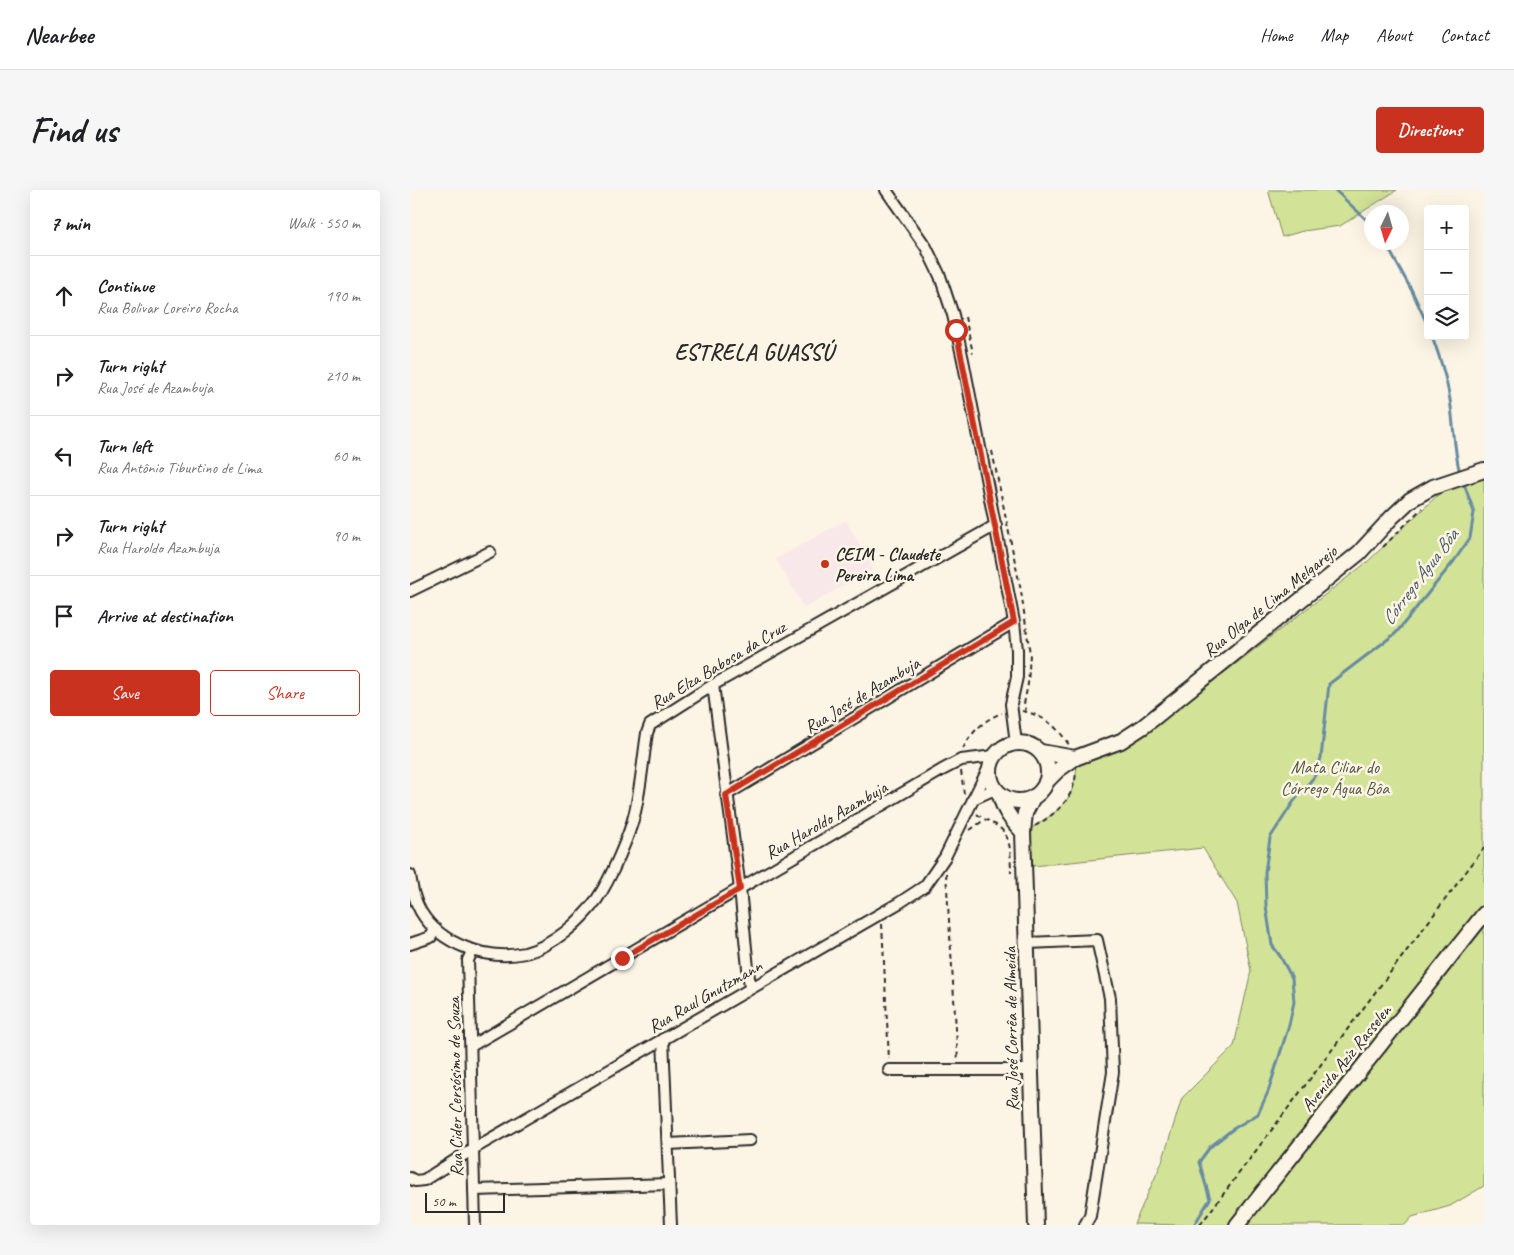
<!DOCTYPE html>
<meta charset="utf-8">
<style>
:root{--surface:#fff;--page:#f6f6f6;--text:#202124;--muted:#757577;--line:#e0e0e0;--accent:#c8321e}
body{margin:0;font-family:Caveat,sans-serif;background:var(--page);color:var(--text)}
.controls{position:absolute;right:15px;top:15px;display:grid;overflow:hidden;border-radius:5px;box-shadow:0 5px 20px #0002}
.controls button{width:45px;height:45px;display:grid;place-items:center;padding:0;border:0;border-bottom:1px solid var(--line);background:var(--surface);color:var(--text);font:25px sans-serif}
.compass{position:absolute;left:954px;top:15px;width:45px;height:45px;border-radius:50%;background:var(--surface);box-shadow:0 5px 20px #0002;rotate:185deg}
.scale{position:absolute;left:15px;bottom:12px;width:80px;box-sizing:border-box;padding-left:5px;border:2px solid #2b2b2b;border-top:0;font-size:14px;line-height:18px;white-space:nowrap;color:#2b2b2b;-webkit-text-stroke:4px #fcf5e5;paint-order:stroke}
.stop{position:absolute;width:15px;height:15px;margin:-11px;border:4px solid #c8321e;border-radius:50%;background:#fff}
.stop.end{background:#c8321e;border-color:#fff;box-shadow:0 1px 5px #0008}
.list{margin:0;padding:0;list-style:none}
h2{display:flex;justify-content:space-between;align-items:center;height:65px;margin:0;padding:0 20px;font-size:21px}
h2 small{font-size:16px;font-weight:400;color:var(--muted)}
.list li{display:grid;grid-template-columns:32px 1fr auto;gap:15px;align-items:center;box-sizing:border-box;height:80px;padding:0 20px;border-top:1px solid var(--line)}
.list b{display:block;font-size:19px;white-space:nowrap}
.list p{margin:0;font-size:16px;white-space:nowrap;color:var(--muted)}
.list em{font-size:16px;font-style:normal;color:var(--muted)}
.actions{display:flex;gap:10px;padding:15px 20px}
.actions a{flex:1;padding:11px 0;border:1px solid var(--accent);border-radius:5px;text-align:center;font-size:18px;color:var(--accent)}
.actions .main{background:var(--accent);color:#fff}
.icon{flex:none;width:28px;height:28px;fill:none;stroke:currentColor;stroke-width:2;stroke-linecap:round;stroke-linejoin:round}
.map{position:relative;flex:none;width:1074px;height:1035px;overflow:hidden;border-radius:5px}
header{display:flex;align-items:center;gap:30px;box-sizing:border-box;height:70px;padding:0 25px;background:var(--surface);border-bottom:1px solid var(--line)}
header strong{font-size:24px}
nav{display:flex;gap:28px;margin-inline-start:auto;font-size:18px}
.intro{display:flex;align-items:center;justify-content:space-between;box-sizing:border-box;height:120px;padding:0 30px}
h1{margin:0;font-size:35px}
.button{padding:12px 22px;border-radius:5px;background:var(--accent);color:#fff;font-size:18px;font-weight:700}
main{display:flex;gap:30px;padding:0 30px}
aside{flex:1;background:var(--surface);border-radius:5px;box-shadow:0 5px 20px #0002}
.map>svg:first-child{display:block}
.built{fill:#f8e8e9}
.green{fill:#d2e397;stroke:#7e8761}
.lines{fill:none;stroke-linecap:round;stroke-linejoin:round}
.stream{stroke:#678ba1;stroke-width:3}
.minor-casing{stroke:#2b2b2b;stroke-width:14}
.tertiary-casing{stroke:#2b2b2b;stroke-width:18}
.path{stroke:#2b2b2b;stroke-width:2;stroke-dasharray:5 4;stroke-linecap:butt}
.minor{stroke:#fcf5e5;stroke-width:10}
.tertiary{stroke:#fcf5e5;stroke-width:14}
.route{stroke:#c8321e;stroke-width:6}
.poi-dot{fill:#c8321e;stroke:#fcf5e5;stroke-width:2}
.labels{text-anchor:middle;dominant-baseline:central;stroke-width:5;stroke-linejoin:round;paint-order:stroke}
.poi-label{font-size:18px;font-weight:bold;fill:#2b2b2b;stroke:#fcf5e5;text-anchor:start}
.street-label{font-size:18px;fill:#2b2b2b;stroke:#fcf5e5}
.park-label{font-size:18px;fill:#555946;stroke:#fcf5e5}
.water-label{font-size:19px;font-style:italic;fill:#495b66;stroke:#fcf5e5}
.district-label{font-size:22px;font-weight:bold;letter-spacing:1px;fill:#2b2b2b;stroke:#fcf5e5}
</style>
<header>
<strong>Nearbee</strong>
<nav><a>Home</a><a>Map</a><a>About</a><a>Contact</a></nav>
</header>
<div class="intro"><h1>Find us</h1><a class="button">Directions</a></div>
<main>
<aside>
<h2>7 min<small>Walk · 550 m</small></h2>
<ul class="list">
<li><svg class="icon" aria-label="ahead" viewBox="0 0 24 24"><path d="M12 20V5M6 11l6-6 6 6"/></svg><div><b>Continue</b><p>Rua Bolivar Loreiro Rocha</p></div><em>190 m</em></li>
<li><svg class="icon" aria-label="right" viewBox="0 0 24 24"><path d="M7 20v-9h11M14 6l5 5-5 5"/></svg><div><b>Turn right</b><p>Rua José de Azambuja</p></div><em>210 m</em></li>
<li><svg class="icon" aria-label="left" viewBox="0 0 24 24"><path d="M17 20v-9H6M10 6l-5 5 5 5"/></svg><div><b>Turn left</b><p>Rua Antônio Tiburtino de Lima</p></div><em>60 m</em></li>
<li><svg class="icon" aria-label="right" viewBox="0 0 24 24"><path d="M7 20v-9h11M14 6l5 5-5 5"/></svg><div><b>Turn right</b><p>Rua Haroldo Azambuja</p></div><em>90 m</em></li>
<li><svg class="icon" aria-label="arrive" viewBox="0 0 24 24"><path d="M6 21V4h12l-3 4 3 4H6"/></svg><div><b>Arrive at destination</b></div></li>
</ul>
<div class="actions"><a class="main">Save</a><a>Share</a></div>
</aside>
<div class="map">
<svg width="1074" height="1035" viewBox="0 0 1074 1035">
<rect width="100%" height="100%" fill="#fcf5e5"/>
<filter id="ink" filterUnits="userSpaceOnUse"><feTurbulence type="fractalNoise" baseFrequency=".02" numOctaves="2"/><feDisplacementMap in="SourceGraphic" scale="10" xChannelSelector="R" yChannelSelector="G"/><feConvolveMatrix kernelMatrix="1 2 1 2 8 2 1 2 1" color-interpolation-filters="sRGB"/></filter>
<g filter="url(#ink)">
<path class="built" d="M436,330L463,379L394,418L366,369Z"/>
<g class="green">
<path d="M858,0H987L930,36L893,41L872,47Z"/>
<path d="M1074,289V996L1040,1016L1002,1027L995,1035H791L787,1031L783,1035L724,1034L752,972L772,908L824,856L841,781L827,713L793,658L623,676L620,639C650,620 665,612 667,573L735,542L770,517L956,373L1032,301Z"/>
</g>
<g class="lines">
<g class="stream">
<path d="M925,0L962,35"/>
<path d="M975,52L1002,101L1018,136"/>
<path d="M1022,146C1031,170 1038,192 1041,217C1044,239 1044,261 1050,283"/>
<path d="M784,1035L800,1009L789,972L800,957L823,939L848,924L858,902L879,835L884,812L882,788L870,766L862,755L856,716L855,682L860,648L884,611L904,587L911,568L919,494L986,443L1044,371L1060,348L1064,322L1053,291"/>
</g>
<g class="minor-casing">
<g id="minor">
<path d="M476,0L516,57L530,86L543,125L553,170L604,432L607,460V487L601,514L606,553"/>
<path d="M0,401L80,362"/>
<path d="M303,495L330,699L340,798"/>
<path d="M316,605L604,432"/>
<path d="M563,609L585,599"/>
<path d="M0,685C2,698 4,710 11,722C31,755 78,771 115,763C143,756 170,732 187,709C200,690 220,645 225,622C231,596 233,569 237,543L240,535L303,495L586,335"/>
<path d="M618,753L687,750L700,808L703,882L680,1026L675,1035"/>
<path d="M0,754L21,747L25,739"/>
<path d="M63,760L58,770L65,1035"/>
<path d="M253,849L261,1035"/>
<path d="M61,856L532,580L551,570L584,566"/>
<path d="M479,880H620"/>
<path d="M258,954L340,950"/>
<path d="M0,988L5,991L14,990L63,959L489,713L515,696L535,667L582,571"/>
<path d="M64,1000L259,994"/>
</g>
</g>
<g class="tertiary-casing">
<g id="tertiary">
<circle cx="609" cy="582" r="29"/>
<path d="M631,562L665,568"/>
<path d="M636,592L648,580L665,568L711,551L734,536L949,363L982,327L1000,310L1023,297L1074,280"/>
<path d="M590,604C593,620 602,631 613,642"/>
<path d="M623,607L615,623L613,642L626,1035"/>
<path d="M827,1035L1074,724"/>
</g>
</g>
<g class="path">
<path d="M555,127L563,163"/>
<path d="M582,261L611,401L620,464L618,494L614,514L616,522"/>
<path d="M973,357L1012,318"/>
<path d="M612,521C633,525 648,537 659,555"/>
<path d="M553,559C561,542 575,529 592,523"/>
<path d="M551,581L554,604"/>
<path d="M567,624C572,629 578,630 584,634C603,644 600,664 601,683"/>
<path d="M625,636C647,623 665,608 666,581"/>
<path d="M560,640L574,630"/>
<path d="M536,683L548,871"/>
<path d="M472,734L479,869"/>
<path d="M790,1035L1074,658"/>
</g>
<use href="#minor" class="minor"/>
<use href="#tertiary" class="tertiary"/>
</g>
</g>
<g class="lines" filter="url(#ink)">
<path class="route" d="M212,768L330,699L316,605L604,432L546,140"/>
</g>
<circle class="poi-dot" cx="415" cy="374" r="5"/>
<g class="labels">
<g class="poi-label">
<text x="425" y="364">CEIM - Claudete<tspan x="425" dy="21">Pereira Lima</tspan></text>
</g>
<g class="street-label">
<text transform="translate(860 411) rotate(-39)">Rua Olga de Lima Melgarejo</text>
<text transform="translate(308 475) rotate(-31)">Rua Elza Babosa da Cruz</text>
<text transform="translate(452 505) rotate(-31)">Rua José de Azambuja</text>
<text transform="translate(416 630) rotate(-30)">Rua Haroldo Azambuja</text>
<text transform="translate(295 806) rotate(-30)">Rua Raul Gnutzmann</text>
<text transform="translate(601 839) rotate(-91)">Rua José Corrêa de Almeida</text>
<text transform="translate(936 868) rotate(-51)">Avenida Aziz Rasselen</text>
<text transform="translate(45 897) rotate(-91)">Rua Cider Cersósimo de Souza</text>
</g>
<g class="park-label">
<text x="925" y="577">Mata Ciliar do<tspan x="925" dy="21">Córrego Água Bôa</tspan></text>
</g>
<g class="water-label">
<text transform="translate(1010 387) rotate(-53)">Córrego Água Bôa</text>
</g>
<g class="district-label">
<text x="344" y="163">ESTRELA GUASSÚ</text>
</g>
</g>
</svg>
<div class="controls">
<button>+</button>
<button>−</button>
<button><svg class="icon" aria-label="layers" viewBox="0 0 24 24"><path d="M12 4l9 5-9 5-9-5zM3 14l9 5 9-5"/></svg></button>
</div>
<svg class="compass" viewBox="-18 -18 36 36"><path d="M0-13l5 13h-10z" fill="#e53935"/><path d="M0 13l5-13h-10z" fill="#757577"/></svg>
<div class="scale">50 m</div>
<div class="stop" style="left:546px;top:140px"></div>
<div class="stop end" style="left:212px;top:768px"></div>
</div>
</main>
